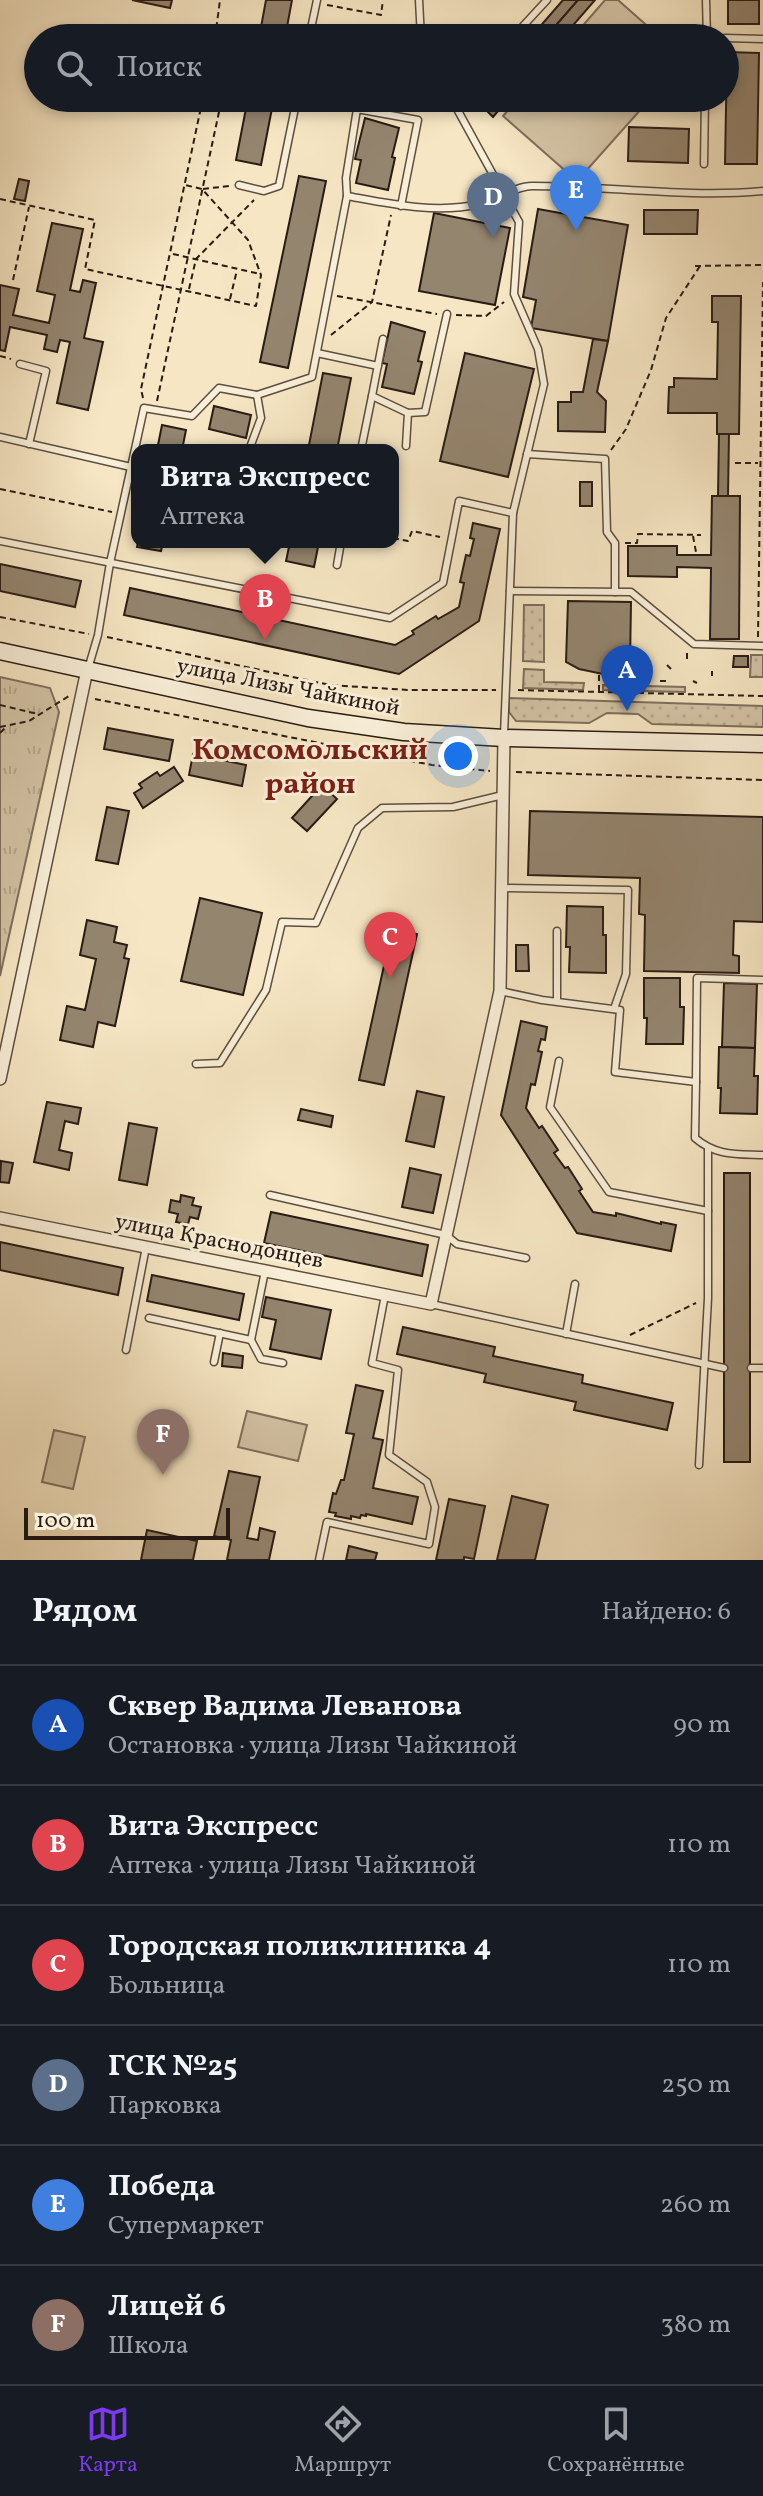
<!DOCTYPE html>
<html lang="ru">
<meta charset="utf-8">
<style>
:root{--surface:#171b24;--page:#20242c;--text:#f1f3f6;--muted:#9ea1a6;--line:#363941;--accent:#7c3aed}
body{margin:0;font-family:Vollkorn,serif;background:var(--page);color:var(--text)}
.scale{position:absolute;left:24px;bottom:20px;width:206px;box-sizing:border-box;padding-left:8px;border:4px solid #291b14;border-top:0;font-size:22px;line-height:28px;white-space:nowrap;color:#291b14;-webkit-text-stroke:6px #f9efd8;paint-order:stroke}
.you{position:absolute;left:458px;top:756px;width:28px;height:28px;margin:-20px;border:6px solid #fff;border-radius:50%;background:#1a73e8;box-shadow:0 0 0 12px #1a73e833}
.badge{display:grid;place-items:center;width:52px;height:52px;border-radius:50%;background:var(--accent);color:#fff;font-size:26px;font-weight:700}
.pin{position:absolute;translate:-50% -66px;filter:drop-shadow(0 2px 4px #0008)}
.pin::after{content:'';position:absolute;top:42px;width:28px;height:24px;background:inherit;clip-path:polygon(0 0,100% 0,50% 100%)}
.popup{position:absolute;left:131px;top:444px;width:268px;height:104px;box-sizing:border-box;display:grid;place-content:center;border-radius:16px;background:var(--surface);filter:drop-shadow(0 2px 6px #0005);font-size:26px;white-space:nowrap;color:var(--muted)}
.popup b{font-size:30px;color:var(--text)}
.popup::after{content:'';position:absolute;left:50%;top:100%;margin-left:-16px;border:16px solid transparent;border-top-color:var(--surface)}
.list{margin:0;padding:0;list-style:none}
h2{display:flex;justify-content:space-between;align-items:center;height:104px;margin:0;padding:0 32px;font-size:34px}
h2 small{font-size:26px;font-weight:400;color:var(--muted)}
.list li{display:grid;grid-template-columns:52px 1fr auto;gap:24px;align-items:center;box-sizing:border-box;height:120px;padding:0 32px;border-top:2px solid var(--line)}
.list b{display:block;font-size:30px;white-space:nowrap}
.list p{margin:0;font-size:26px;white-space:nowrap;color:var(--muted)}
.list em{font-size:26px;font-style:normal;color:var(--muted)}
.icon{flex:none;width:44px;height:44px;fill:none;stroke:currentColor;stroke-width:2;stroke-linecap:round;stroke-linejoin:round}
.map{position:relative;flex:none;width:763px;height:1560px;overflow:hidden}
.search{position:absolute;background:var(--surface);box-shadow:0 4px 12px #0003;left:24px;right:24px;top:24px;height:88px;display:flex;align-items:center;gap:20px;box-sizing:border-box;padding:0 28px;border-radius:44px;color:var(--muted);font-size:30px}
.sheet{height:824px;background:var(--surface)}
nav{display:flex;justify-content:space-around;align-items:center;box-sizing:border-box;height:112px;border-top:2px solid var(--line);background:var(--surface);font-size:22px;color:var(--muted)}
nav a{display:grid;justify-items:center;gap:4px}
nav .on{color:var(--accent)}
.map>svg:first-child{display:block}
.grass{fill:url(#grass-dots);stroke:#7e6f5c;stroke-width:2}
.park{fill:url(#park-tufts);stroke:#7e6f5c;stroke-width:2}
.pitch{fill:#d3c3a5;stroke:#7e6f5c;stroke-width:2}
.building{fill:#94856f;stroke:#291b14;stroke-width:2}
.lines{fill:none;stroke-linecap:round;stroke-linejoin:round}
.service-casing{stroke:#5c4e40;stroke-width:9}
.minor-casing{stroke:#5c4e40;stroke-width:14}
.secondary-casing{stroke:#291b14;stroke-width:19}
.path{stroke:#291b14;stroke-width:2;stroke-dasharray:6 4;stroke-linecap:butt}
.service{stroke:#f9efd8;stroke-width:6}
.minor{stroke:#f9efd8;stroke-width:11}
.secondary{stroke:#f9efd8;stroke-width:16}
.labels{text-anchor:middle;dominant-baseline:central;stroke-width:6;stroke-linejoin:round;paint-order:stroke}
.street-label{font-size:22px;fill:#291b14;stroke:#f9efd8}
.district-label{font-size:30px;font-weight:bold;fill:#7a1f14;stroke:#f9efd8}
</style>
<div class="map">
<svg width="763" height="1560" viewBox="0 0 763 1560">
<defs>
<pattern id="grass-dots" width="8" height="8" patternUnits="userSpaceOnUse" patternTransform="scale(2)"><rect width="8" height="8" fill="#d3c3a5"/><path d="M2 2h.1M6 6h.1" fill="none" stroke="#b5a78d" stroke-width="1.8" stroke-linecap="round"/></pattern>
<pattern id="park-tufts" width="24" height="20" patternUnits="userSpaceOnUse" patternTransform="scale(2)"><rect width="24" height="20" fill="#d3c3a5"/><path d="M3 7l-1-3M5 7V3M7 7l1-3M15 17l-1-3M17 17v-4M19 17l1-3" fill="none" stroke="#b5a78d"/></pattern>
</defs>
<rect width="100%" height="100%" fill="#f6e6c3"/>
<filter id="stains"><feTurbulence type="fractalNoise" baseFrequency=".0025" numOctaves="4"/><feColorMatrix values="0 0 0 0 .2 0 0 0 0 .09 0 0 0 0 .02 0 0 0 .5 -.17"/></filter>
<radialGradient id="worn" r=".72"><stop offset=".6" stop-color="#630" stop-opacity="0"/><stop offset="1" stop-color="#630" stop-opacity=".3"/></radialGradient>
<g class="grass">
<path d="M524,605H544V662L523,661Z"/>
<path d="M751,655H763V677H750Z"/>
<path d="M524,669L544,670V682L584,683L583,690L523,688Z"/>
<path d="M603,685L685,687V692L603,690Z"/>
<path d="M509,698L763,706V727L652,724L638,714L607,713L589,723L516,721L509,712Z"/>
</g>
<path class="park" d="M0,677L50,688L59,712L0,976Z"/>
<g class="pitch">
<path d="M605,0H618L661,38H572Z"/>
<path d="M519,98H651L577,181L503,116Z"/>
<path d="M247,1411L307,1425L298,1461L238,1447Z"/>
<path d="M54,1430L85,1437L73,1489L42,1482Z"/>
</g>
<g class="building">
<path d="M132,0H172L170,8Z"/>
<path d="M266,0H292L285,38H259Z"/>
<path d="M563,0H578L545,38H530Z"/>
<path d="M578,0H595L562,38H545Z"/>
<rect x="728" y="0" width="31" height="24"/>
<path d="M727,52L759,53L757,164H725Z"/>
<path d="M248,98H274L261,165L236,160Z"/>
<path d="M380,98H420L419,104Z"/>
<path d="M477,98H493L484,108L475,101Z"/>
<path d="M493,98H509L493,117L484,108Z"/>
<path d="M365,118L399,128L392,157L395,158L388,190L356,183L361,160L355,159Z"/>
<path d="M629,127L689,129L688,163L628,161Z"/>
<path d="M299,176L326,181L288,368L260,362Z"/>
<path d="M19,179L29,181L25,201L14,199Z"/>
<path d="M538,209L628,225L608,341L531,328L536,300L523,297Z"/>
<path d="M644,210H698L697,234H644Z"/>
<path d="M434,213L510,228L495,305L419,291Z"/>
<path d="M52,223L83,229L70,290L80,292L83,280L96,283L84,338L103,342L88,410L57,403L70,342L60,340L57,352L44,349L47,335L10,327L5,351L0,350V285L19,289L13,315L49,323L55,295L37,291Z"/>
<path d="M712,296H741L739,434H717V413H668L669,387H674V378L717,379L718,322H712Z"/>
<path d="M391,322L425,332L418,361L422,362L414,394L382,387L387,364L382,363Z"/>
<path d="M593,339L608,341L597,392L606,401L605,432L558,431V402H571V392H583Z"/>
<path d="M465,353L534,369L508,477L440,461Z"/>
<path d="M323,373L351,378L337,450H308Z"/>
<path d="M214,406L251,415L246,438L209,429Z"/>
<path d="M162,425L186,430L182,450H157Z"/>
<path d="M719,434H729L728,496H718Z"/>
<rect x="580" y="482" width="12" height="24"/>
<path d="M712,496H740L739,639H710L711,568L677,567V577L628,576V546H677V555H711Z"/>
<path d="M473,523L500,529L479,621L399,674L124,615L130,588L395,645L414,634L412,631L436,616L438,619L459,607L464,583L460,582L466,555L470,556L474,539L470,538Z"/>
<path d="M138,542H163L161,551L137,547Z"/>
<path d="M290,542H319L314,567L286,561Z"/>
<path d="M0,564L81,581L75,607L0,591Z"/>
<path d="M568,601L631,602L630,663L622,670L603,674L579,669L566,662Z"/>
<path d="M734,656H748V667H733Z"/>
<path d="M108,728L173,740L169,761L104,749Z"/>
<path d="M193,754L246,765L242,786L189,775Z"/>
<path d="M174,767L183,781L143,808L134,793L142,788L139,784L157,772L160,776Z"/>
<path d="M322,785L337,799L307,831L292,818Z"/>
<path d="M107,807L129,811L118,864L96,860Z"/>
<path d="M530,811L763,817V922L734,921L733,955L739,956V973L644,971L645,915L639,914L640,878L528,875Z"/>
<path d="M200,898L262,913L243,995L181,981Z"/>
<path d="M567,906L603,907V935H606V973L569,972L570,947H566Z"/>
<path d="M87,920L117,927L114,942L127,945L124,958L129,959L115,1026L98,1022L93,1047L60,1040L67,1006L85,1010L96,959L80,955Z"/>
<path d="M392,929L417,934L384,1085L359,1080Z"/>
<path d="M516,945H528L529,971H516Z"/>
<path d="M644,978H680V1007H684L683,1044H646L647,1018H644Z"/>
<path d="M724,983L757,984L755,1048L722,1047Z"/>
<path d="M521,1021L547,1027L545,1040L541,1039L538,1051L542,1052L535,1085L531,1084L526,1108L539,1128L542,1126L558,1150L554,1153L565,1168L568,1167L582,1189L579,1191L593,1212L616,1216V1213L661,1224V1222L676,1225L671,1251L577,1233L501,1115Z"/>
<path d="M719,1047L755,1048L754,1076H758L757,1114L720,1113L721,1088H718Z"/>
<path d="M417,1091L444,1097L434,1147L406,1141Z"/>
<path d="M47,1102L81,1108L78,1124L65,1121L59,1150L72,1153L69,1170L34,1162Z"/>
<path d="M301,1109L333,1116L331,1127L298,1120Z"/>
<path d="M129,1123L157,1128L147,1185L119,1180Z"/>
<path d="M1,1161L13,1163L9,1183L0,1182Z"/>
<path d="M410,1168L441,1175L433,1213L402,1207Z"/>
<rect x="724" y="1173" width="26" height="289"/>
<path d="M181,1195L194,1198L192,1205L201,1207L198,1219L190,1217L188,1224L176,1222L178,1214L169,1212L171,1200L180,1202Z"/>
<path d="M271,1212L428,1245L422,1276L264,1243Z"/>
<path d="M0,1242L123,1268L118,1295L0,1270Z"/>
<path d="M152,1275L244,1294L239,1320L147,1301Z"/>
<path d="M266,1297L331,1310L321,1359L270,1349L276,1320L262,1317Z"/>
<path d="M403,1327L495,1347L493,1356L583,1375L582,1383L673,1403L667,1430L574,1410L576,1402L484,1382L486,1374L397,1354Z"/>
<path d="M223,1353L243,1356L242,1368L222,1366Z"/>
<path d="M356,1385L383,1391L373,1438L383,1440L373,1488L418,1497L412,1524L366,1514V1516L361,1515L360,1518L351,1516V1519L335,1516L336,1513L329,1512L333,1493L336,1494L341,1480H344L354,1434L346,1433Z"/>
<path d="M229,1471L260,1477L247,1538L258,1540L260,1528L275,1532L269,1560H227L231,1540L214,1536Z"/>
<path d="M512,1496L548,1505L535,1560H497Z"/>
<path d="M449,1499L485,1506L474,1559L464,1557V1560H436Z"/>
<path d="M147,1530L197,1541L193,1560H141Z"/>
<path d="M349,1546L377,1553L375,1560H346Z"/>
</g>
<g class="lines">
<g class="service-casing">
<g id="service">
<path d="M419,0L421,38"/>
<path d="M706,0L707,38"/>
<path d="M309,38L317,0"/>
<path d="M512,38L547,0"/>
<path d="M725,38L763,39"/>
<path d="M451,98L519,222L514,294L538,349L544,384L513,513"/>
<path d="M704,164L705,98"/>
<path d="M239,185L264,191L279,186L297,98"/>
<path d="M347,196C391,204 436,214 480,204C497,200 515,186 532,186C609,186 686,198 763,191"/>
<path d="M383,339L372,396L408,413L425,412L447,314"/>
<path d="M317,353L378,366"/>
<path d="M20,364L46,371L29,444"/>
<path d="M0,437L131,467"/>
<path d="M406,446L408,413"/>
<path d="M249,450L261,418L257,395"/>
<path d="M361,450L372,396"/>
<path d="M527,454L605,459L607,532L615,543V592"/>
<path d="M0,541L390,618L443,583L459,501L513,513L504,735"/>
<path d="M337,565L341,542"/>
<path d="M510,591L631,592L694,644L763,646"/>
<path d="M88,669L98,635L110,563L144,408L192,416L219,388L257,395L312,377L347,196L346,178L357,109L418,120L401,206"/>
<path d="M501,888L628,890L626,974L614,1009"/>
<path d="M500,991L542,1000L620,1010L615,1072L696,1082L695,1138C716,1156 736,1154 763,1155"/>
<path d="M557,1001V931"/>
<path d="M559,1061L550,1107L609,1192L708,1211"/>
<path d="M196,1064L220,1063L266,990L282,922L316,923L358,828L382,808L453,807L503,795"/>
<path d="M696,1082L697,978L763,980"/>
<path d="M270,1195L446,1235L457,1244L526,1258"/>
<path d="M265,1271L251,1340L261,1359L283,1363"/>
<path d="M431,1304L724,1368"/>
<path d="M149,1318L251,1340"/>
<path d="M566,1334L575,1284"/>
<path d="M126,1350L146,1247"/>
<path d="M214,1362L220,1333"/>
<path d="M751,1368H763"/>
<path d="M699,1465L708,1298V1149"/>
<path d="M319,1560L327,1522L429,1544L435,1507L427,1482L389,1455L398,1370L372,1363L385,1295"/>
</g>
</g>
<g class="minor-casing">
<g id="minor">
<path d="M0,1079L87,670"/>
<path d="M0,1218L431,1304L500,991L504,738"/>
</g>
</g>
<g class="secondary-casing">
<path id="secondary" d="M0,651L308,718L404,732L504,738L763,744"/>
</g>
<g class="path">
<path d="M327,5L381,15L383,0"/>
<path d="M215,38L220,0"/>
<path d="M203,189L229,186"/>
<path d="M0,199L95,220L85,269L256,306L261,275L248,240L202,189L185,185"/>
<path d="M173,254L260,274"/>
<path d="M695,266L763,265"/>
<path d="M13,280L29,207"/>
<path d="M189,289L196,259L254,200"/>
<path d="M337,296L437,314"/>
<path d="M230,299L237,270"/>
<path d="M456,315L486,316L504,302"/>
<path d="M331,335L372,302L391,215"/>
<path d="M0,356L11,359"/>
<path d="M143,398L141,389L203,98"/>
<path d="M157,401L222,98"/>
<path d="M611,450L626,429L651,370L666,318L700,266"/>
<path d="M735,463H758"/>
<path d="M0,489L112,512"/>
<path d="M693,536L696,552"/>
<path d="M393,538L408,541L412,531L440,537"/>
<path d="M625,543H637L638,534L701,535"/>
<path d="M0,617L89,634"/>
<path d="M107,637L330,685L409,690H496"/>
<path d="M758,637L763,282"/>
<path d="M687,653V660"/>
<path d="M667,665L671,669"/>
<path d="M712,671V676"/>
<path d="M660,681H667"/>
<path d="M693,681L697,683"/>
<path d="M518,690L763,696"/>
<path d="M599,691V674"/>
<path d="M95,699L432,765L490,771"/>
<path d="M0,705L38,714"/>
<path d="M0,727L29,721L69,696"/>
<path d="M0,733L7,726"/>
<path d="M516,772L763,780"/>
<path d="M630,1335L696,1303"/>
</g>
<use href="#service" class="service"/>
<use href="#minor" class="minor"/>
<use href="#secondary" class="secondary"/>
</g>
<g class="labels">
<g class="street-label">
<text transform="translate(288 688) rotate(11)">улица Лизы Чайкиной</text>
<text transform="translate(219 1242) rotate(11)">улица Краснодонцев</text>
</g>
<g class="district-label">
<text x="310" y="751">Комсомольский<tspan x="310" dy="34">район</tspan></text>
</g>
</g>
<rect width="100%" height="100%" filter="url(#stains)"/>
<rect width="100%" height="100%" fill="url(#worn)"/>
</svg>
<div class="scale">100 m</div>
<div class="you"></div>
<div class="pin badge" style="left:627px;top:711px;background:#1a4fb4">A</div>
<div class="pin badge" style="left:265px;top:640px;background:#e0444e">B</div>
<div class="popup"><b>Вита Экспресс</b>Аптека</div>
<div class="pin badge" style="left:390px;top:978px;background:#e0444e">C</div>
<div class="pin badge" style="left:493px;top:238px;background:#5c6f8a">D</div>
<div class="pin badge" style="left:576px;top:231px;background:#3f7fe0">E</div>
<div class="pin badge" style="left:163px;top:1475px;background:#8d6e63">F</div>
<div class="search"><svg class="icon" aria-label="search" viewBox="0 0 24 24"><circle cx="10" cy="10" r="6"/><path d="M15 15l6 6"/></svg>Поиск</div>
</div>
<section class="sheet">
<h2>Рядом<small>Найдено: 6</small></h2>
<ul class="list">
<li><span class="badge" style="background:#1a4fb4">A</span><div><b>Сквер Вадима Леванова</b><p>Остановка · улица Лизы Чайкиной</p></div><em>90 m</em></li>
<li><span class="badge" style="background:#e0444e">B</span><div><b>Вита Экспресс</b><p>Аптека · улица Лизы Чайкиной</p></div><em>110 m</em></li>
<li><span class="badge" style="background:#e0444e">C</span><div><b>Городская поликлиника 4</b><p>Больница</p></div><em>110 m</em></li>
<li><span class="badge" style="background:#5c6f8a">D</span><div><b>ГСК №25</b><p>Парковка</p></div><em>250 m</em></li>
<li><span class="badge" style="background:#3f7fe0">E</span><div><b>Победа</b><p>Супермаркет</p></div><em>260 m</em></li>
<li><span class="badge" style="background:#8d6e63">F</span><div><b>Лицей 6</b><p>Школа</p></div><em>380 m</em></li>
</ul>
</section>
<nav>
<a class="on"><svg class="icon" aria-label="map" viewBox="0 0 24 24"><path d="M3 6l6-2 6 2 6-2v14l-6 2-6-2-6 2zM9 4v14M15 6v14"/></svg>Карта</a>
<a><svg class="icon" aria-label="directions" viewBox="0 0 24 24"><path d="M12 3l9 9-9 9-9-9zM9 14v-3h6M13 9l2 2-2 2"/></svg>Маршрут</a>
<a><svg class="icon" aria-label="saved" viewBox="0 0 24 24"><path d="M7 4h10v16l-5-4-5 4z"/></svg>Сохранённые</a>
</nav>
